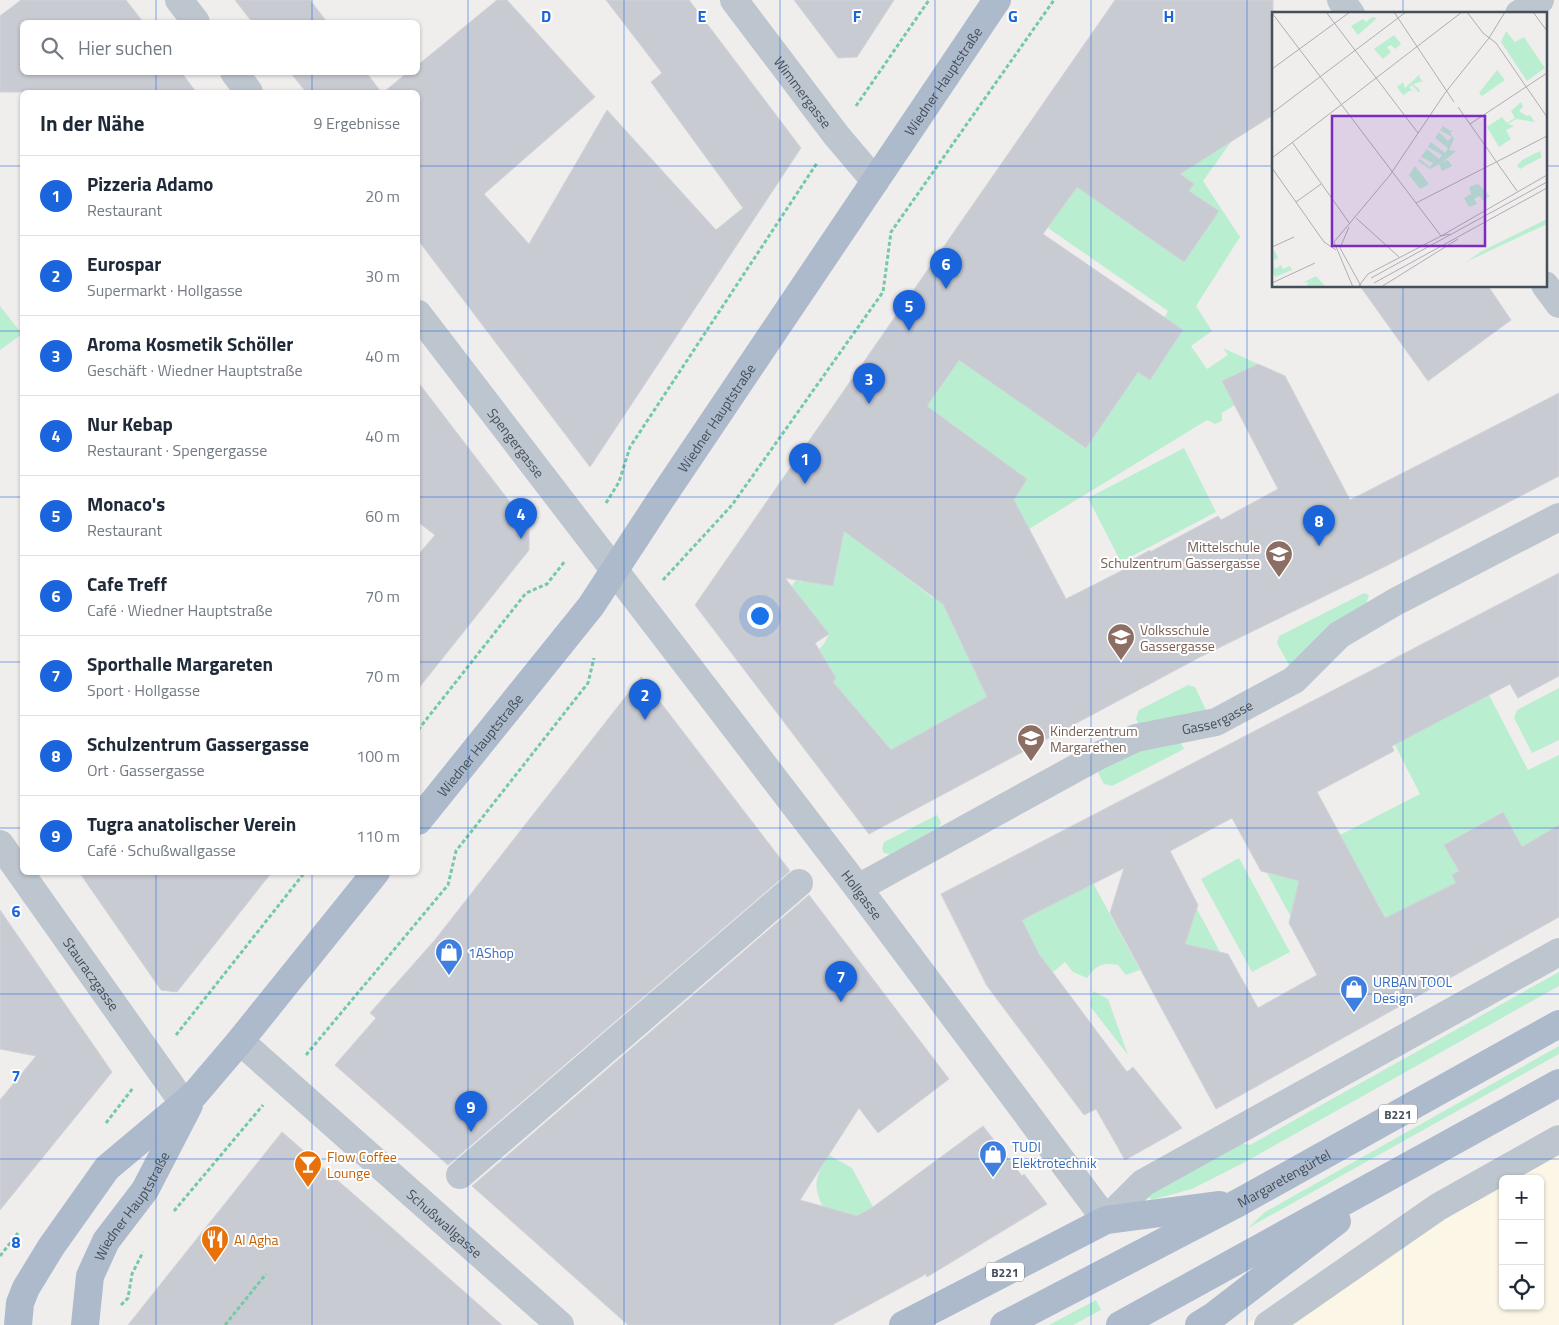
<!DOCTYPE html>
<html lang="de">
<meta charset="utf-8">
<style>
:root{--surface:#fff;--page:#f6f6f7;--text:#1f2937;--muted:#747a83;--line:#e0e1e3;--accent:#1a64dc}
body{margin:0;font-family:"Titillium Web",sans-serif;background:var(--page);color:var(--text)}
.controls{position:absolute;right:15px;bottom:15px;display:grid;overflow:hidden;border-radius:8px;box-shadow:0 1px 4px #0004}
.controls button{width:45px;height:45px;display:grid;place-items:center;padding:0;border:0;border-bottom:1px solid var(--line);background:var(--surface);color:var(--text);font:25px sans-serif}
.you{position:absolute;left:759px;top:615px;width:18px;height:18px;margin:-12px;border:4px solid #fff;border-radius:50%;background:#1a73e8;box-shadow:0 0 0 8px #1a73e833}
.badge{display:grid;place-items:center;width:32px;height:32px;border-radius:50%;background:var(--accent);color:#fff;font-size:16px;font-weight:700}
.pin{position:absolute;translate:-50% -41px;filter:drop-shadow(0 1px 2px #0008)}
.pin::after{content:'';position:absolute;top:26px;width:18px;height:15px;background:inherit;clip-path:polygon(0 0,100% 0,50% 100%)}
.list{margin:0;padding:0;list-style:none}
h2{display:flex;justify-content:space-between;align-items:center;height:65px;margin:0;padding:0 20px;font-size:21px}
h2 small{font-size:16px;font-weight:400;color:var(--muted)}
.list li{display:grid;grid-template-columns:32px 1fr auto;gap:15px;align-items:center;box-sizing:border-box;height:80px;padding:0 20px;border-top:1px solid var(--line)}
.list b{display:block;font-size:19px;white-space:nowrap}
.list p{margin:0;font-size:16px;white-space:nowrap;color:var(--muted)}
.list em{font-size:16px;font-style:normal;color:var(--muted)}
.icon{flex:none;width:28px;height:28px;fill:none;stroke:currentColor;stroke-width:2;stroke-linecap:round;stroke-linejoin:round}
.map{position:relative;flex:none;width:1559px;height:1325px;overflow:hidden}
.search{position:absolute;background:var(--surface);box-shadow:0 1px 4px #0004;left:20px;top:20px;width:400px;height:55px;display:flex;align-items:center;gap:12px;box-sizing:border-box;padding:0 18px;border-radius:8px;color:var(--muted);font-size:19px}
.panel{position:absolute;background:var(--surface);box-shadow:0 1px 4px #0004;left:20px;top:90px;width:400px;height:785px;border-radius:8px}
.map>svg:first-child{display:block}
.commercial{fill:#fbf6e5;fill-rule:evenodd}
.green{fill:#baeed1;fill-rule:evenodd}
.building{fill:#c9cbd3;stroke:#d1d3d9;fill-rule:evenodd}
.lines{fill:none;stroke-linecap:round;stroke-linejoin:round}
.path{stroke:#73cba5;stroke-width:3;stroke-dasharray:4 2.5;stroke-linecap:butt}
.minor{stroke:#bdc6cf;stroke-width:28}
.major{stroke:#acbacc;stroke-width:28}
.grid{fill:none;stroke:#1a64dc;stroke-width:1;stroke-opacity:0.55}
.labels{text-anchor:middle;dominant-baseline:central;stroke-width:4;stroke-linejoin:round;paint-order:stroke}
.shield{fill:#fff;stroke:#7d848c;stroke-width:1}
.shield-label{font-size:12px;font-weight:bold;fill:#454f5a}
.street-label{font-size:14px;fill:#454f5a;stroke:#fff}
.education-label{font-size:14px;fill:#785e54;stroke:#fff;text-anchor:start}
.shop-label{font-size:14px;fill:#366cbe;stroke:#fff;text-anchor:start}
.food-label{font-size:14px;fill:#c56008;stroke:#fff;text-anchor:start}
.inset-road{fill:none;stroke:#acaeb2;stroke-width:1}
.view{fill:#7b2cbf;fill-opacity:0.15;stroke:#7b2cbf;stroke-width:2.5}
.inset-edge{fill:none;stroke:#454f5a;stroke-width:2.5}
.grid-label{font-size:16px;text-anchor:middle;font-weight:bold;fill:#1a64dc;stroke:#fff;stroke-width:4;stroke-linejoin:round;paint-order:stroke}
</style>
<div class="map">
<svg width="1559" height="1325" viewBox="0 0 1559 1325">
<rect width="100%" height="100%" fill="#f0eded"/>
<path class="commercial" d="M1559,1123V1325H1246L1422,1201ZM1503,1179H1540V1306H1503Z"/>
<g class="green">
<path d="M1231,142L1203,181L1240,237L1196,306L1212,331L1191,346L1207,369L1228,355L1223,348L1258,364L1222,381L1235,405L1222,413V421L1215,424L1207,420L1029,529L1025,521L997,528L1027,479L948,421L915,423L949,360L1088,337L1150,380L1183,330L1164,318L1168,311L1048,228L1054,219L1050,216L1085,165L1184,261L1219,211L1189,191L1194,184L1123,146Z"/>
<path d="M0,306L22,334L0,350Z"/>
<path d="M1184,448L1216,512L1121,562L1088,498Z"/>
<path d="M846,508L862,544L933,598L938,594L987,697L891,750L833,682L836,678L819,649L824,644L829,634L782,600L796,580L802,582ZM821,568L836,570L833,586L818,583Z"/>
<path d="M1364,593L1369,595L1365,607L1290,667L1277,643L1279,636Z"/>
<path d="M1188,685L1195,687L1207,712L1140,726L1136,719L1139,710Z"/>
<path d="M1559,688V740L1532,753L1514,718L1517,710Z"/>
<path d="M1489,695L1528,770L1559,755V825L1553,829L1556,835L1532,865L1502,812L1444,845L1459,871L1452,875L1457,883L1394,934L1340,835L1420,794L1391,737Z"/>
<path d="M1179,740L1184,749L1112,786L1104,784L1098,773C1108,749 1156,744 1179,740Z"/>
<path d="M937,815L941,822L939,829L891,855L884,853L882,849L884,842Z"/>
<path d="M1304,856L1314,861L1291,917L1267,873L1274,875Z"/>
<path d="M1239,858L1290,952L1252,972L1201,879Z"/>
<path d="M1093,883L1140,970L1126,975L1118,965C1103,962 1096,965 1087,978L1073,972L1065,962L1053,972L1039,954L1020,916L1026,912L1029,917Z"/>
<path d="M1197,909L1220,952L1181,969L1163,932Z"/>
<path d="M1559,972V986L1245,1162L1192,1189L1151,1200L1148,1196L1237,1142L1250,1145Z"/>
<path d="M1093,991L1108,999L1128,1055L1090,1006Z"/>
<path d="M1559,1046V1054L1248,1228L1265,1212Z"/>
<path d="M829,1155L852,1168L873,1207L851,1219L849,1214L838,1211L828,1216C813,1189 812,1181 829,1155Z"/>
<path d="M1096,1300L1101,1310L1073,1325H1049Z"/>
</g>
<g class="building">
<path d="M21,0H126L143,22H22V72H181L196,92H0V16Z"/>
<path d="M235,0H310L327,22H252Z"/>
<path d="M497,0H507L595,97L484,194L529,244L607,110L716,230L743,208L651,82L662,73L606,0H689L801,148L590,467L418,240V92H384L408,72H418V65Z"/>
<path d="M794,0H894L857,57L838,58Z"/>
<path d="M1115,0H1273V115L1180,174L1194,184L1189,191L1219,211L1184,262L1077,187L1043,234L1183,330L1150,380L1138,372L1086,448L959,360L927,406L1027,479L1014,500L1066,599L1125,569L1123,565L1150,550V552L1218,516L1221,520L1278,489L1222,381L1258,364L1285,376L1350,500L1559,393V476L1384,567L1202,656L869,834L695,605ZM844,531L943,604L987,697L891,750L833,682L836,678L815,643L829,634L785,578L833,586Z"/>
<path d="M290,72H366L381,92H306Z"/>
<path d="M1360,286H1488L1511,320L1428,381Z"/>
<path d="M418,382L529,527V550L418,689V555L435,535L418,522Z"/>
<path d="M1559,573V676L1518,698L1510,684L1392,746L1394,751L1317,792L1385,918L1456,883L1452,875L1459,871L1444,845L1503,812L1522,847L1559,825V917L1216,1109L1110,913L1124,868L1022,920L1039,954L1127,1072L1133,1067L1182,1128L1125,1160L1096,1109L1084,1115L987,986L941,894ZM1232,818L1261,871L1299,881L1289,923L1317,975L1258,1008L1228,954L1185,944L1198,905L1170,851Z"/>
<path d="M641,677L790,871L448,1165L335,1065L376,1018L370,1013L434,941Z"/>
<path d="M79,872H272L177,992L161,990Z"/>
<path d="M809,895L949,1079L878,1133L859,1108L800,1200L857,1216L873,1207L983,1126L1022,1176L1024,1174L1047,1204L927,1277L926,1274L832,1325H628L472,1186Z"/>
<path d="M0,910L112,1072L0,1210V1100L36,1056L0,1049Z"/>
<path d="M282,1132L367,1206L502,1325H128Z"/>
</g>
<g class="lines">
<g class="path">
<path d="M856,106L929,0"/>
<path d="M606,503L619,482L630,447L817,163"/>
<path d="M663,580L732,505L883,292L891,232L1054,0"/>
<path d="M418,730L526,593L547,584L565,561"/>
<path d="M176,1035L305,872"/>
<path d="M306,1055L448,885L456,851L588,683L594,658"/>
<path d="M106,1123L133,1088"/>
<path d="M174,1211L263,1105"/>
<path d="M0,1256L18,1233"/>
<path d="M121,1305L128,1298L132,1274L143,1252"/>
<path d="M225,1325L266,1274"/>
</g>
<g class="minor">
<path d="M179,0L196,22"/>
<path id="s1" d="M734,0L836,135L875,181"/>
<path d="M1341,0L1351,14"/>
<path d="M1519,14L1540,0"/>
<path d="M234,72L249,92"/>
<path d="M1545,285L1559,304"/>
<path id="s2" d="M418,314L858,888L1106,1220L1143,1183L1559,952"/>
<path id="s3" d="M0,844L184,1104"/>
<path id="s4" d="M858,888L1098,756L1136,738L1216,722L1294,680L1339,635L1395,602L1559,517"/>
<path id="s5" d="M240,1041L560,1325"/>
<path d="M460,1175L799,883"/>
<path d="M1268,1325L1438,1207L1559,1139"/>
</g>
<g class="major">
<path id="s6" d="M418,821L591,606L659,502L997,0"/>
<path d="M18,1325L20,1303L26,1288L51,1247L107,1168L194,1095L240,1041L376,872"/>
<path id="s7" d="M85,1325L90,1276L106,1241L145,1190L189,1105"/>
<path d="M903,1325L1106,1220L1220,1205"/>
<path id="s8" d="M1004,1325L1238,1203L1559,1024"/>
<path d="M1120,1325L1559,1083"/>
<path d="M1199,1325L1212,1317L1337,1221"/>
</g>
</g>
<path class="grid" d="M156,0V22M312,0V22M468,0V1325M624,0V1325M780,0V1325M935,0V1325M1091,0V1325M1247,0V1325M1403,0V14M156,72V92M312,72V92M0,166H22M418,166H1273M1545,166H1559M1403,286V1325M0,331H22M418,331H1559M0,497H22M418,497H1559M0,662H22M418,662H1559M0,828H22M418,828H1559M156,872V1325M312,872V1325M0,994H1559M0,1159H1559"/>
<defs>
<g id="school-pin" transform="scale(1.4375)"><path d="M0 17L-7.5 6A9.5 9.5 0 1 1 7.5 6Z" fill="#8d6e63" stroke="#fff"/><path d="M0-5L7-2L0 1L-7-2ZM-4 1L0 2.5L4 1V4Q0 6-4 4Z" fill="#fff"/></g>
<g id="shop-pin" transform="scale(1.4375)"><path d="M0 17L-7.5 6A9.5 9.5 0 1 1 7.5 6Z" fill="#3f7fe0" stroke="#fff"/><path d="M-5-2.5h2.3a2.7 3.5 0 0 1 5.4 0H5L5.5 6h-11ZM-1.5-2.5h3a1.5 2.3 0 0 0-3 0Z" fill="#fff"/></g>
<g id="bar-pin" transform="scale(1.4375)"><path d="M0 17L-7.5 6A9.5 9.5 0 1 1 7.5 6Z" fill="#e8710a" stroke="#fff"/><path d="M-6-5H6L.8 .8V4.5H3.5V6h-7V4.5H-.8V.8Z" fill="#fff"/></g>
<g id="restaurant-pin" transform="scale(1.4375)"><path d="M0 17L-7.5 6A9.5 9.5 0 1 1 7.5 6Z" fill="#e8710a" stroke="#fff"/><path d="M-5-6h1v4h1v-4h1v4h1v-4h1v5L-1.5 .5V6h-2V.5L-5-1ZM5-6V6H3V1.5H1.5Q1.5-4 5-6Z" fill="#fff"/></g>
</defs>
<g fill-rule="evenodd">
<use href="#school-pin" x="1279" y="554"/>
<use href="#school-pin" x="1121" y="637"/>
<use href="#school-pin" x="1031" y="738"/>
<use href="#shop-pin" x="449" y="952"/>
<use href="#shop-pin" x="1354" y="989"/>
<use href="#shop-pin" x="993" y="1154"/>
<use href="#bar-pin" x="308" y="1164"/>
<use href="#restaurant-pin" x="215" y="1239"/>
</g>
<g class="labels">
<g class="shield">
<rect x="1379" y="1104.5" width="38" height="19" rx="4"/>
<rect x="986" y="1262.5" width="38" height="19" rx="4"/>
</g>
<g class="shield-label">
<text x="1398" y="1114">B221</text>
<text x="1005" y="1272">B221</text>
</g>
<g class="street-label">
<text stroke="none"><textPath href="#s6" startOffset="908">Wiedner Hauptstraße</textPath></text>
<text stroke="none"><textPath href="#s1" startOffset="115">Wimmergasse</textPath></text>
<text stroke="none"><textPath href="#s6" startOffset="502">Wiedner Hauptstraße</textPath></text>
<text stroke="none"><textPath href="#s2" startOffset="162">Spengergasse</textPath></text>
<text stroke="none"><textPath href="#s4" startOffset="400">Gassergasse</textPath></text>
<text stroke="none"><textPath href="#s6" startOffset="98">Wiedner Hauptstraße</textPath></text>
<text stroke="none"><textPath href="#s2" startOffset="731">Hollgasse</textPath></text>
<text stroke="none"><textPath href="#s3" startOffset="159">Stauraczgasse</textPath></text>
<text stroke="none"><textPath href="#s8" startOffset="316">Margaretengürtel</textPath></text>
<text stroke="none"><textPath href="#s7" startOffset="131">Wiedner Hauptstraße</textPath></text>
<text stroke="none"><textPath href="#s5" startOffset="274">Schußwallgasse</textPath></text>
</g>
<g class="education-label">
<text x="1260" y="546" text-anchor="end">Mittelschule<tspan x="1260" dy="16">Schulzentrum Gassergasse</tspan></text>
<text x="1140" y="629">Volksschule<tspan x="1140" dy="16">Gassergasse</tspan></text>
<text x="1050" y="730">Kinderzentrum<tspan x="1050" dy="16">Margarethen</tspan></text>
</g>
<g class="shop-label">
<text x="468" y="952">1AShop</text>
<text x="1373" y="981">URBAN TOOL<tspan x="1373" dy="16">Design</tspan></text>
<text x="1012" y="1146">TUDI<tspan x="1012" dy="16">Elektrotechnik</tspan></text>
</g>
<g class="food-label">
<text x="327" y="1156">Flow Coffee<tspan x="327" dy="16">Lounge</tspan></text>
<text x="234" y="1239">Al Agha</text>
</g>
</g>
<g transform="translate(1272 12)">
<rect width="275" height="275" fill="#f0eded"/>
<path d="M100,5L105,6L86,23L79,14L91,7L94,10ZM234,19L243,30L252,25L273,56L255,69L229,30ZM122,23L129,32L123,37L119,33L115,35L119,40L111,47L102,37ZM225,58L233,68L210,84L207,81ZM149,61L147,64L150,69L155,68L141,72L148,78L147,81L140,73L137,76L145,80L139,78L131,83L125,75L131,70L133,76ZM249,90L251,95L247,99L255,104L258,103L263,110L244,107L236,112L242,114L234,118L239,127L227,135L215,115L230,105L235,111L243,106L239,99ZM171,114L178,119L181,118L178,121L182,127L177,138L184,139L171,150L176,148L180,154L170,159L167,152L158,157L146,149L148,147L158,155L161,151L149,145L155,137L167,147L170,143L156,135L159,130L173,141L176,136L163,126L167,120L176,129L180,125L168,118ZM268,139L270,145L248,157L245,154L250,148ZM143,154L157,172L148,177L137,163ZM206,172L218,184L211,189L207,184L202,187L205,192L197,195L192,186L199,182L197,175ZM275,207V212L194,250L210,239ZM3,239L6,246L1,249L3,257L9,253L11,257L18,254L20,258L3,265L0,258V240ZM44,264L53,274L34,275L36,270L30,271Z" fill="#baeed1"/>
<path class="inset-road" d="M54,0L146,121M122,0L182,90M195,0L211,21L224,31L275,105M261,0L275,19M0,1L169,224L275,163M0,57L78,0M186,95L245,179M0,101L134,0M198,112L275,61M20,130L78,212M0,146L190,0M0,156L52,230L64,238M24,190L49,172M144,191L275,124M84,206L127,245M77,215L68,236L89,274M0,235L22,225M99,266L275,170M0,271L43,251M102,271L275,176M81,275L62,230L118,163L173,81L217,26L233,0M86,275L96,262L169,224L178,222M109,275L186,227"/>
<path class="view" d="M60,104H213V234H60Z"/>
<rect width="275" height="275" class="inset-edge"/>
</g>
<g class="grid-label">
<text x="546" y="22">D</text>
<text x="702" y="22">E</text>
<text x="857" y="22">F</text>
<text x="1013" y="22">G</text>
<text x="1169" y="22">H</text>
<text x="16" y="917">6</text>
<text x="16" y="1082">7</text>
<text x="16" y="1248">8</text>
</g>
</svg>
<div class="controls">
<button>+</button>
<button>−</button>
<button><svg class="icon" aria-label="locate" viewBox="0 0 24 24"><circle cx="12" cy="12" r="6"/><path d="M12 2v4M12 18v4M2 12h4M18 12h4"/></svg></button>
</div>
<div class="you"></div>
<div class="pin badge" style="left:805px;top:484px">1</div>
<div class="pin badge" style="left:645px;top:720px">2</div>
<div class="pin badge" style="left:869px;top:404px">3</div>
<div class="pin badge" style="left:521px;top:539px">4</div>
<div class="pin badge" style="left:909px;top:331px">5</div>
<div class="pin badge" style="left:946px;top:289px">6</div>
<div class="pin badge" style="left:841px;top:1002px">7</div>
<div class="pin badge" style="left:1319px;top:546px">8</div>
<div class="pin badge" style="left:471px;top:1132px">9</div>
<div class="search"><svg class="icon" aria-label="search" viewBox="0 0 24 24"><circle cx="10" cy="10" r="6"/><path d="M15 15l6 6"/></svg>Hier suchen</div>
<section class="panel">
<h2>In der Nähe<small>9 Ergebnisse</small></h2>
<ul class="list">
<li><span class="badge">1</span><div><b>Pizzeria Adamo</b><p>Restaurant</p></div><em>20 m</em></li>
<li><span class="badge">2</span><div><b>Eurospar</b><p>Supermarkt · Hollgasse</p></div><em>30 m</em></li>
<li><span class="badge">3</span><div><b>Aroma Kosmetik Schöller</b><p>Geschäft · Wiedner Hauptstraße</p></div><em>40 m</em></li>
<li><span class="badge">4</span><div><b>Nur Kebap</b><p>Restaurant · Spengergasse</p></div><em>40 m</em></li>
<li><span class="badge">5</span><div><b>Monaco's</b><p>Restaurant</p></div><em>60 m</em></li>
<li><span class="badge">6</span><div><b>Cafe Treff</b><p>Café · Wiedner Hauptstraße</p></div><em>70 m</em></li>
<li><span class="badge">7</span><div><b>Sporthalle Margareten</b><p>Sport · Hollgasse</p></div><em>70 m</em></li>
<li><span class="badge">8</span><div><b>Schulzentrum Gassergasse</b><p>Ort · Gassergasse</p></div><em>100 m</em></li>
<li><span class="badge">9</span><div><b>Tugra anatolischer Verein</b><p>Café · Schußwallgasse</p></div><em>110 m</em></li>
</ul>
</section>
</div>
